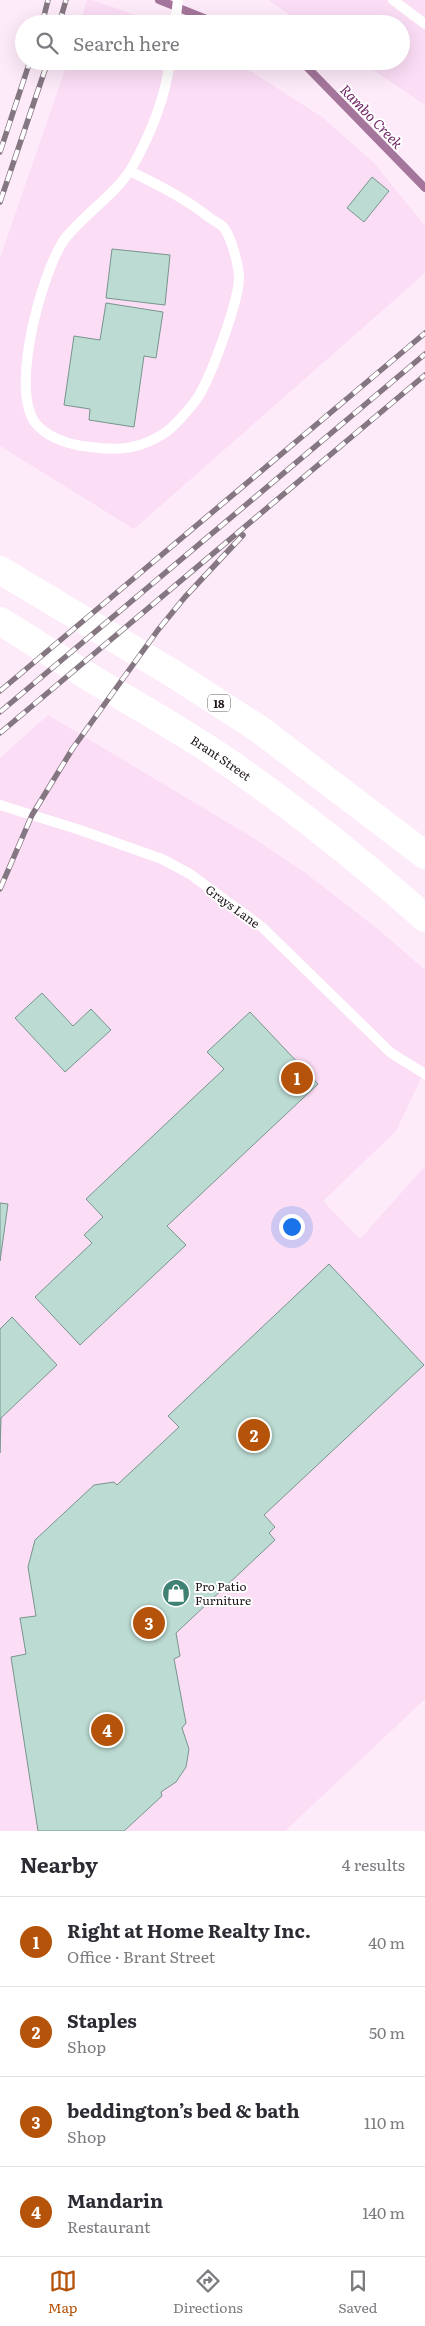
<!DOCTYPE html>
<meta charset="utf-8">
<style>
:root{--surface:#fff;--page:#f2f2f3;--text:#2b2b33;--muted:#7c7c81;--line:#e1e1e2;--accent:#b45309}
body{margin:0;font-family:Literata,serif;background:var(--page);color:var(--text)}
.you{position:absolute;left:291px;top:1226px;width:18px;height:18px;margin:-12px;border:4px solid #fff;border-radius:50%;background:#1a73e8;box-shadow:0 0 0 8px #1a73e833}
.badge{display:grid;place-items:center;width:32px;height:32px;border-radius:50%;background:var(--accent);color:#fff;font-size:16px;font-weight:700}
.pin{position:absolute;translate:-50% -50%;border:2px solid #fff;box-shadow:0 1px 5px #0006}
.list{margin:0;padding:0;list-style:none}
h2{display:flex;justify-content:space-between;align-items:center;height:65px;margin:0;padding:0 20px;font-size:21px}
h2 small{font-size:16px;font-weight:400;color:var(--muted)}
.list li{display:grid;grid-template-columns:32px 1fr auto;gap:15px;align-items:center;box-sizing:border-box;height:90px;padding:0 20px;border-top:1px solid var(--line)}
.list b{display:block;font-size:19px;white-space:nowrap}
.list p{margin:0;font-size:16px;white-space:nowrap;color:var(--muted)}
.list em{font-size:16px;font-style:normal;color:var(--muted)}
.icon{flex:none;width:28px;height:28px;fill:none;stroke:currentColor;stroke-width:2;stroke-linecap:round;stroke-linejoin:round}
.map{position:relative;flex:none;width:425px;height:1831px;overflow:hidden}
.search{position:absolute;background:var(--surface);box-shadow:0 5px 20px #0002;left:15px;right:15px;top:15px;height:55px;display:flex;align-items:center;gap:12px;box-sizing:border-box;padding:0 18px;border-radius:28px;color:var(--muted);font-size:19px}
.sheet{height:425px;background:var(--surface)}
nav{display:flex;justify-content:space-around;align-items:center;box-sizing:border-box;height:70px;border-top:1px solid var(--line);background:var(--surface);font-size:14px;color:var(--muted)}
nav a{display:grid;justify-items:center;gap:2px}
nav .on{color:var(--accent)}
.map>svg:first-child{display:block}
.built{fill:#fbddf5}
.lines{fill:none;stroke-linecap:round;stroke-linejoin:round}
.stream{stroke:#a4769b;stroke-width:8}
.building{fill:#bcdcd3;stroke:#77958d}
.service{stroke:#fff;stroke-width:10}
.primary{stroke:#fff;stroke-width:28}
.rail-casing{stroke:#857782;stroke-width:5.5}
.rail{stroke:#fff;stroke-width:4;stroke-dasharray:11;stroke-linecap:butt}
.labels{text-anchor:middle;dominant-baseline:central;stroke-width:4;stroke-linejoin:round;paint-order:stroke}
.shield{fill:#fff;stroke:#625c61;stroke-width:1}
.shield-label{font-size:11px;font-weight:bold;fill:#1f161d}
.street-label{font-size:12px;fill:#1f161d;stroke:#fff}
.poi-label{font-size:12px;fill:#1f161d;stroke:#fff;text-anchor:start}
.water-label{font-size:14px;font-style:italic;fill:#712a67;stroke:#fff}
</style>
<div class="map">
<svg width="425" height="1831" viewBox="0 0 425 1831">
<rect width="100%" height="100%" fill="#feebfa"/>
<g class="built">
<path d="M87,0H92L162,24H80Z"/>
<path d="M268,0H425V105L360,61H401V24H304Z"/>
<path d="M68,61H235L322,117L374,163L425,226V273L134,529L0,446V258Z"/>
<path d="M48,715L255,839L308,875L379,930L425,970V1070L396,1131L323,1201L360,1239L425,1166V1699L285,1831H0V758Z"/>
</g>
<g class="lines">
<g class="stream">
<path d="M159,0L219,24"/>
<path d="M301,61L425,188"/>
</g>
</g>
<g class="building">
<path d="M372,177L389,191L364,222L347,208Z"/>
<path d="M112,249L170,255L165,305L106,298Z"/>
<path d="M106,303L163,312L156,358L144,356L134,427L89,420L90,409L64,405L74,336L100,340Z"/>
<path d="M42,993L73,1026L91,1009L111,1030L65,1072L15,1018Z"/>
<path d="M250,1012L318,1084L167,1226L186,1245L80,1345L35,1297L92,1243L84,1235L103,1217L86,1199L224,1069L207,1052Z"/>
<path d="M0,1203L8,1204L0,1261Z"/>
<path d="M329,1264L424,1365L264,1515L275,1527L269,1533L275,1540L176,1633L180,1656L174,1659L186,1723L182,1728L189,1749L186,1767L176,1782L161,1792L162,1796L124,1831H38L11,1657L26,1654L20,1618L36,1616L28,1567L35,1540L94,1485L114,1482L117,1485L179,1427L168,1416Z"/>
<path d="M12,1317L57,1365L1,1418L0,1453V1329Z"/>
</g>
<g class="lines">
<g class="service">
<path d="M393,0L425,24"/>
<path d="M175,24L178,0"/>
<path d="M130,171C158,185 185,198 210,218C214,221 221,224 224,228C232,239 239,266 239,279C238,303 213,370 201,392C196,402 175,426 166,432C142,449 119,451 90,447C71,445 52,440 38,426C7,396 42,272 64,240C83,215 115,195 131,169C150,136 165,99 170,61"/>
<path d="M0,805L80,830L162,859L190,874L262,927L391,1053L425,1074"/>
</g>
<g class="primary">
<path d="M0,570L177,676L259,729L425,855"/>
<path id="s1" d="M0,621C36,643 70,666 106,687C143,709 180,730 216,754C290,804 358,859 425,918"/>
</g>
<g class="rail-casing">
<g id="rail">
<path d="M42,24L48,0"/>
<path d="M59,24L66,0"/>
<path d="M0,152L30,61"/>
<path d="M0,202L48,61"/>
<path d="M0,691L425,333"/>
<path d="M0,712L425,354"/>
<path d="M0,733L425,375"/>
<path d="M0,889L32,815L73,748L158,630L185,597L243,535"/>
</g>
</g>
<use href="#rail" class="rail"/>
</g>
<defs>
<g id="shop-disc" transform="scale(1.4375)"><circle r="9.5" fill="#3f8173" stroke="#fff"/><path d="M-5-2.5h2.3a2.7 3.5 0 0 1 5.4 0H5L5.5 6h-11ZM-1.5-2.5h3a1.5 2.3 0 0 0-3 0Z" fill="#fff"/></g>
</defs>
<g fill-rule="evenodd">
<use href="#shop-disc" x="176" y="1593"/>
</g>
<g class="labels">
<rect class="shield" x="208" y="694.5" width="22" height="17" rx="4"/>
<g class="shield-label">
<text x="219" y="703">18</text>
</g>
<g class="street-label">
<text stroke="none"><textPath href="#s1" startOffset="260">Brant Street</textPath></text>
<text transform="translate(233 906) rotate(36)">Grays Lane</text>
</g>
<g class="poi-label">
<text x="195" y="1586">Pro Patio<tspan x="195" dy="14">Furniture</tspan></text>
</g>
<g class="water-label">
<text transform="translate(372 116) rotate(46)">Rambo Creek</text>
</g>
</g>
</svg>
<div class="you"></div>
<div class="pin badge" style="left:297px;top:1078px">1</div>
<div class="pin badge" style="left:254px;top:1435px">2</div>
<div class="pin badge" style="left:149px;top:1623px">3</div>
<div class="pin badge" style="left:107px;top:1730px">4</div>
<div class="search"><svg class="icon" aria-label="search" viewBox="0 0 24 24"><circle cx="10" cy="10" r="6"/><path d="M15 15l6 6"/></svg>Search here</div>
</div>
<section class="sheet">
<h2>Nearby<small>4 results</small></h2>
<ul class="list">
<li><span class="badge">1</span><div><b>Right at Home Realty Inc.</b><p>Office · Brant Street</p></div><em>40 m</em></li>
<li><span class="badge">2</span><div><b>Staples</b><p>Shop</p></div><em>50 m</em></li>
<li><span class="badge">3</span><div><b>beddington’s bed &amp; bath</b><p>Shop</p></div><em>110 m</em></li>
<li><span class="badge">4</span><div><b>Mandarin</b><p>Restaurant</p></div><em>140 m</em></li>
</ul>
</section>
<nav>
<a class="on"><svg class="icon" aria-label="map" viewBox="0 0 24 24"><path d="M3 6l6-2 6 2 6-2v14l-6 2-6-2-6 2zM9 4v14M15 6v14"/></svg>Map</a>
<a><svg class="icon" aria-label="directions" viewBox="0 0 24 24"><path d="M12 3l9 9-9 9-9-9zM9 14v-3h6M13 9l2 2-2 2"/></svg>Directions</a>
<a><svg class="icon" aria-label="saved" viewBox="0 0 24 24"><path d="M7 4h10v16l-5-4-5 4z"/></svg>Saved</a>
</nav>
